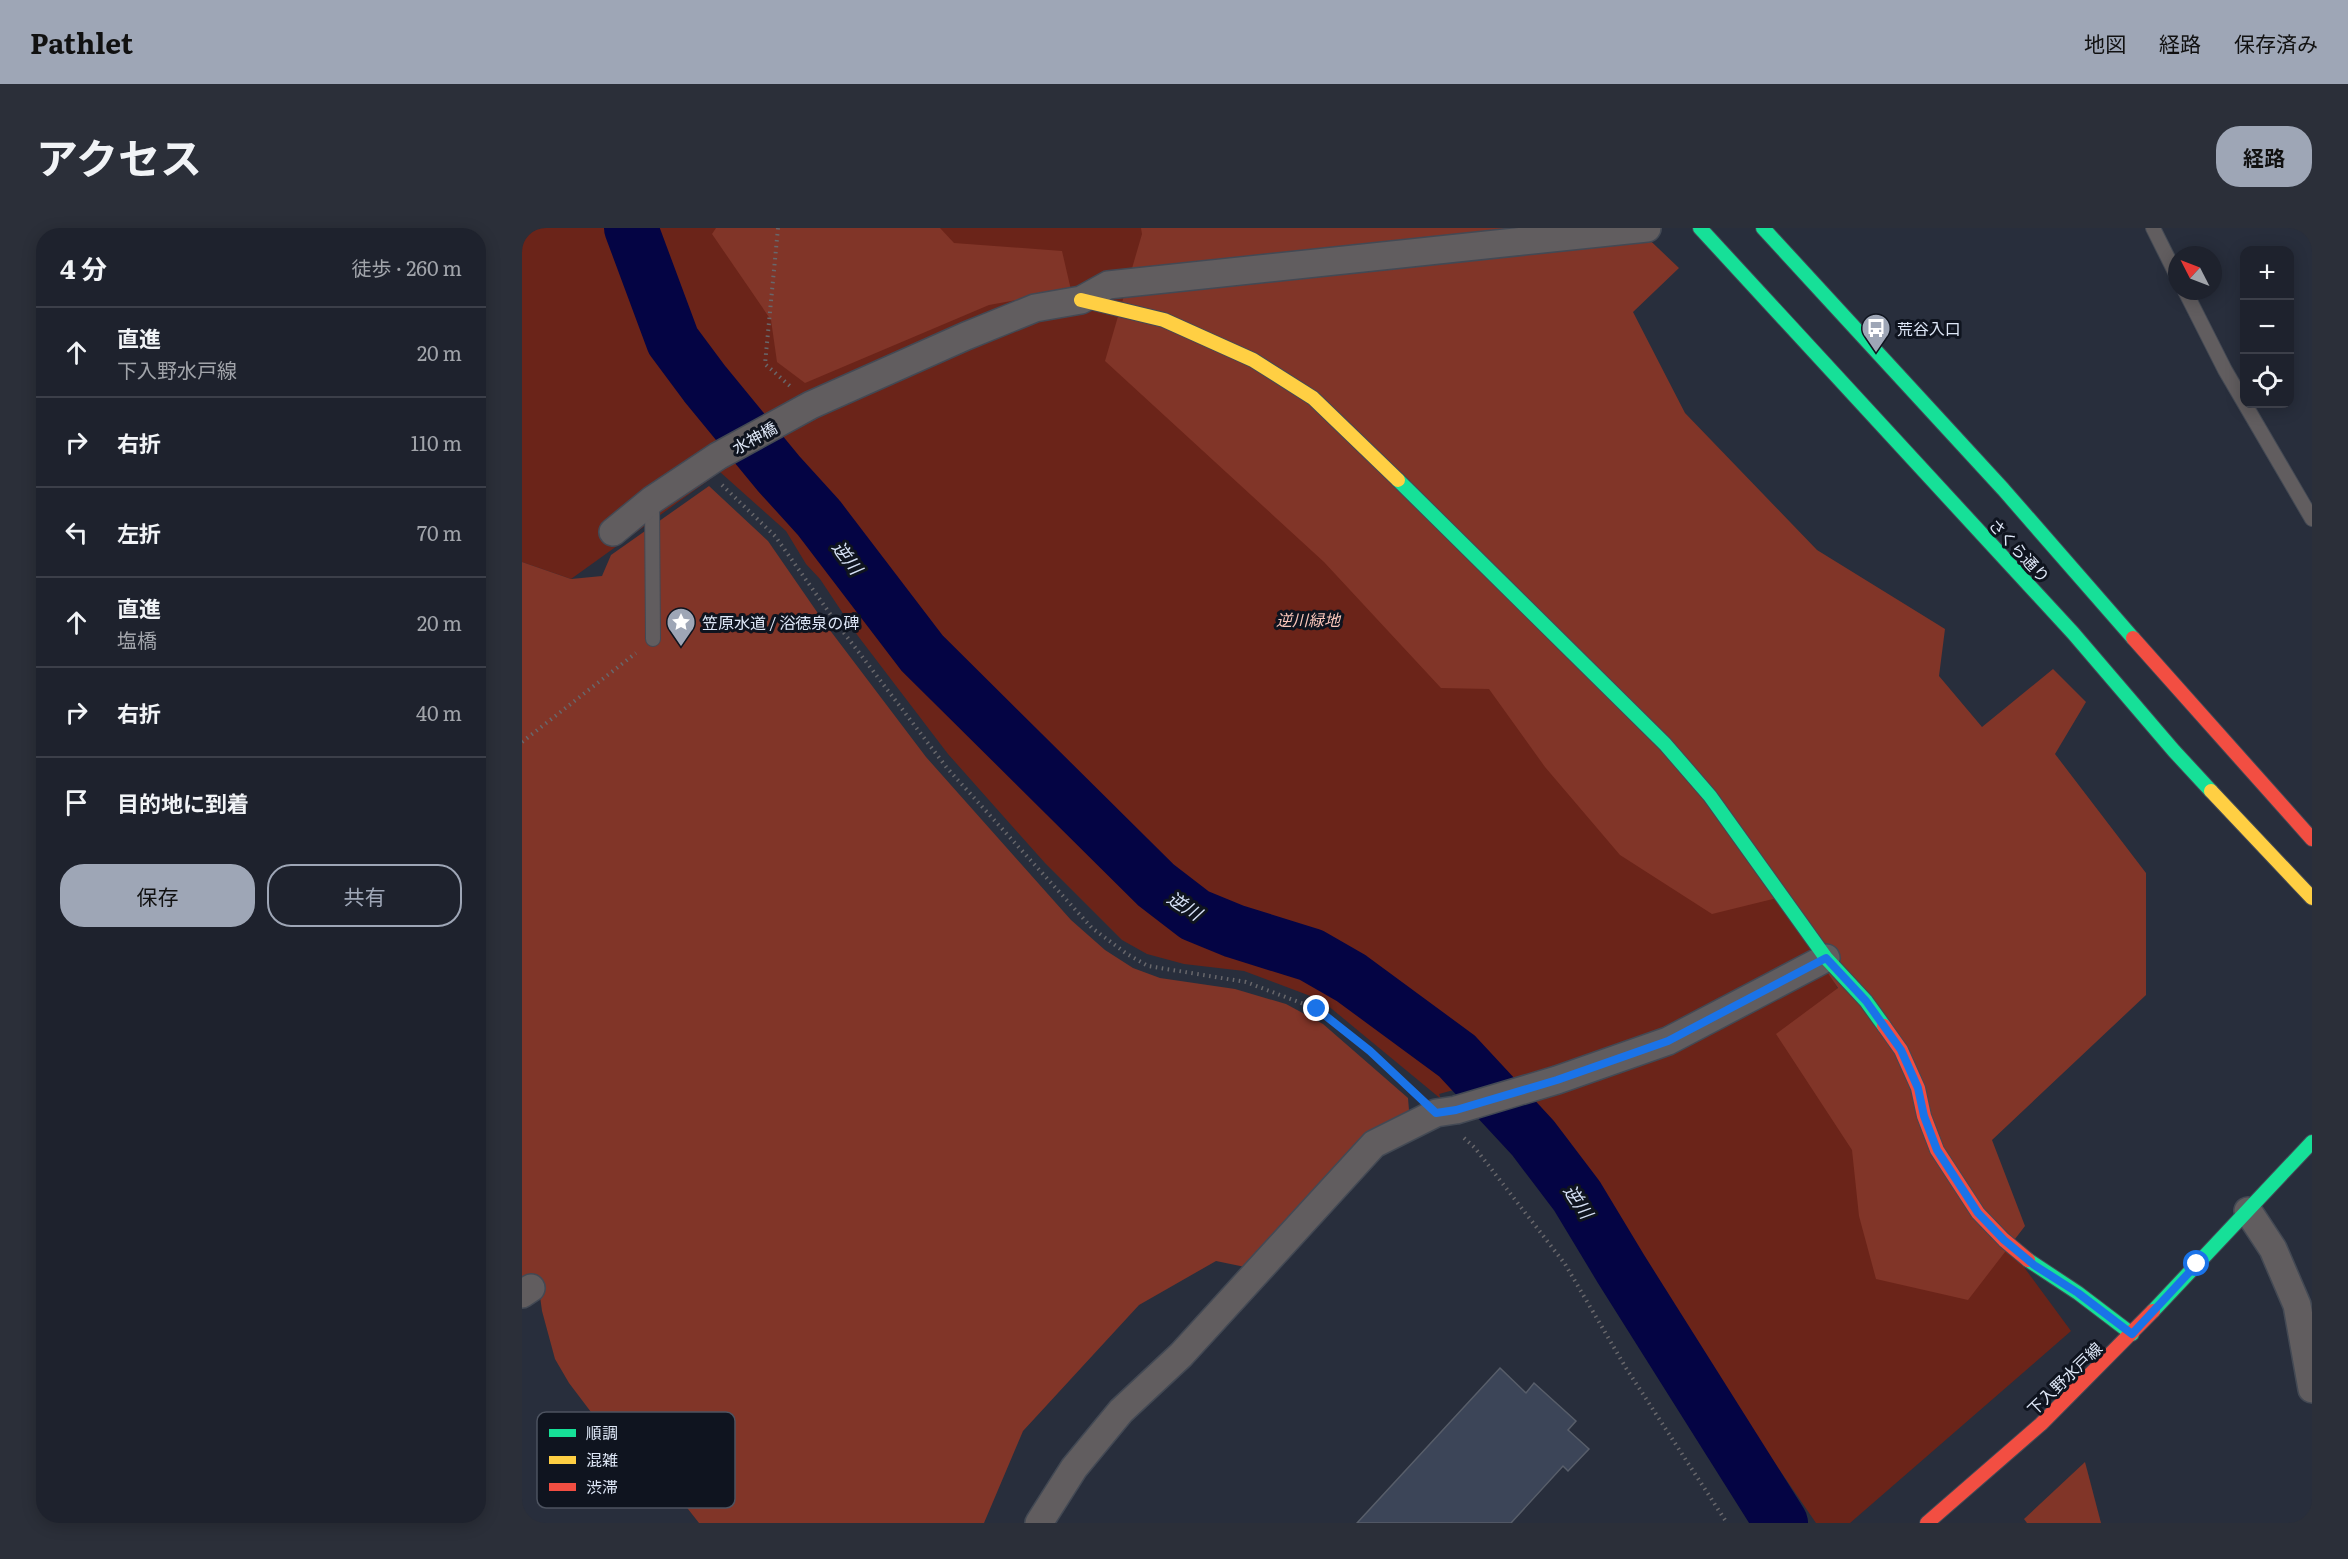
<!DOCTYPE html>
<html lang="ja">
<meta charset="utf-8">
<style>
:root{--surface:#1e222d;--page:#2b2f39;--text:#f1f3f6;--muted:#a1a4aa;--line:#3c3f49;--accent:#9ea6b6}
body{margin:0;font-family:Literata,"Noto Sans JP",serif;background:var(--page);color:var(--text)}
.controls{position:absolute;right:18px;top:18px;display:grid;overflow:hidden;border-radius:12px;box-shadow:0 3px 15px #0003}
.controls button{width:54px;height:54px;display:grid;place-items:center;padding:0;border:0;border-bottom:2px solid var(--line);background:var(--surface);color:var(--text);font:30px sans-serif}
.compass{position:absolute;left:1646px;top:18px;width:54px;height:54px;border-radius:50%;background:var(--surface);box-shadow:0 3px 15px #0003;rotate:312deg}
.stop{position:absolute;width:18px;height:18px;margin:-14px;border:4px solid #1a73e8;border-radius:50%;background:#fff}
.stop.end{background:#1a73e8;border-color:#fff;box-shadow:0 2px 6px #0008}
.list{margin:0;padding:0;list-style:none}
h2{display:flex;justify-content:space-between;align-items:center;height:78px;margin:0;padding:0 24px;font-size:26px}
h2 small{font-size:20px;font-weight:400;color:var(--muted)}
.list li{display:grid;grid-template-columns:39px 1fr auto;gap:18px;align-items:center;box-sizing:border-box;height:90px;padding:0 24px;border-top:2px solid var(--line)}
.list b{display:block;font-size:22px;white-space:nowrap}
.list p{margin:0;font-size:20px;white-space:nowrap;color:var(--muted)}
.list em{font-size:20px;font-style:normal;color:var(--muted)}
.actions{display:flex;gap:12px;padding:18px 24px}
.actions a{flex:1;padding:14px 0;border:2px solid var(--accent);border-radius:24px;text-align:center;font-size:21px;color:var(--accent)}
.actions .main{background:var(--accent);color:#111}
.icon{flex:none;width:33px;height:33px;fill:none;stroke:currentColor;stroke-width:2;stroke-linecap:round;stroke-linejoin:round}
.map{position:relative;flex:none;width:1790px;height:1295px;overflow:hidden;border-radius:24px}
header{display:flex;align-items:center;gap:36px;box-sizing:border-box;height:84px;padding:0 30px;background:var(--accent);color:#111}
header strong{font-size:28px}
nav{display:flex;gap:33px;margin-inline-start:auto;font-size:21px}
.intro{display:flex;align-items:center;justify-content:space-between;box-sizing:border-box;height:144px;padding:0 36px}
h1{margin:0;font-size:42px}
.button{padding:15px 27px;border-radius:24px;background:var(--accent);color:#111;font-size:21px;font-weight:700}
main{display:flex;gap:36px;padding:0 36px}
aside{flex:1;background:var(--surface);border-radius:24px;box-shadow:0 3px 15px #0003}
.map>svg:first-child{display:block}
.green{fill:#6b2419}
.forest{fill:#813528}
.lines{fill:none;stroke-linecap:round;stroke-linejoin:round}
.river{stroke:#040444;stroke-width:54}
.building{fill:#3c4558;stroke:#585e6a;stroke-width:1.5}
.lane-casing{stroke:#434954;stroke-width:16}
.street-casing{stroke:#434954;stroke-width:30}
.fast-casing{stroke:#434954;stroke-width:16}
.slow-casing{stroke:#434954;stroke-width:16}
.jam-casing{stroke:#434954;stroke-width:16}
.path{stroke:#68676b;stroke-width:4;stroke-dasharray:1.5 4.5;stroke-linecap:butt}
.lane{stroke:#615d5f;stroke-width:14}
.street{stroke:#615d5f;stroke-width:27}
.fast{stroke:#16e098;stroke-width:14}
.slow{stroke:#ffcf43;stroke-width:14}
.jam{stroke:#f24e42;stroke-width:14}
.route{stroke:#1a73e8;stroke-width:8}
.labels{text-anchor:middle;dominant-baseline:central;stroke-width:6;stroke-linejoin:round;paint-order:stroke}
.poi-label{font-size:16px;fill:#dee7f7;stroke:#0f141f;text-anchor:start}
.street-label{font-size:16px;fill:#dee7f7;stroke:#0f141f}
.park-label{font-size:16px;font-style:italic;fill:#fbc7bb;stroke:#0f141f}
.water-label{font-size:18px;font-style:italic;fill:#d7e2f7;stroke:#0f141f}
.key{fill:#0f141f;stroke:#4d5360;stroke-width:1.5}
.key-label{font-size:16px;fill:#dee7f7}
</style>
<header>
<strong>Pathlet</strong>
<nav><a>地図</a><a>経路</a><a>保存済み</a></nav>
</header>
<div class="intro"><h1>アクセス</h1><a class="button">経路</a></div>
<main>
<aside>
<h2>4 分<small>徒歩 · 260 m</small></h2>
<ul class="list">
<li><svg class="icon" aria-label="ahead" viewBox="0 0 24 24"><path d="M12 20V5M6 11l6-6 6 6"/></svg><div><b>直進</b><p>下入野水戸線</p></div><em>20 m</em></li>
<li><svg class="icon" aria-label="right" viewBox="0 0 24 24"><path d="M7 20v-9h11M14 6l5 5-5 5"/></svg><div><b>右折</b></div><em>110 m</em></li>
<li><svg class="icon" aria-label="left" viewBox="0 0 24 24"><path d="M17 20v-9H6M10 6l-5 5 5 5"/></svg><div><b>左折</b></div><em>70 m</em></li>
<li><svg class="icon" aria-label="ahead" viewBox="0 0 24 24"><path d="M12 20V5M6 11l6-6 6 6"/></svg><div><b>直進</b><p>塩橋</p></div><em>20 m</em></li>
<li><svg class="icon" aria-label="right" viewBox="0 0 24 24"><path d="M7 20v-9h11M14 6l5 5-5 5"/></svg><div><b>右折</b></div><em>40 m</em></li>
<li><svg class="icon" aria-label="arrive" viewBox="0 0 24 24"><path d="M6 21V4h12l-3 4 3 4H6"/></svg><div><b>目的地に到着</b></div></li>
</ul>
<div class="actions"><a class="main">保存</a><a>共有</a></div>
</aside>
<div class="map">
<svg width="1790" height="1295" viewBox="0 0 1790 1295">
<rect width="100%" height="100%" fill="#282e3c"/>
<path class="green" d="M0,0H885L1316,761L1304,770L1549,1103L1328,1295H1294L986,847L917,866L919,871L799,772L722,743L662,736L625,726L600,712L523,635L426,526L336,408L298,351L284,336L264,303L198,244L49,351L0,334Z"/>
<g class="forest">
<path d="M194,0H418L432,15L540,23L549,62L467,77L283,155L255,134L249,92L190,6Z"/>
<path d="M619,0H1115L1157,40L1111,84L1163,185L1295,322L1423,401L1417,448L1460,499L1531,441L1564,474L1533,526L1624,645V767L1470,912L1503,998L1446,1072L1354,1051L1337,988L1330,922L1254,806L1316,760L1255,670L1190,686L1098,627L1023,539L967,461L919,460L802,334L583,133L620,6Z"/>
<path d="M187,258L246,313L304,397L404,529L549,692L583,722L611,740L638,750L713,761L764,776L801,796L886,870L887,882L844,908L723,1039L694,1033L617,1077L501,1203L462,1295H177L144,1253L72,1188L47,1155L33,1131L20,1083L15,1046L0,1056V334L49,351L80,348L89,327Z"/>
<path d="M1563,1234L1579,1295H1505L1502,1291Z"/>
</g>
<g class="lines">
<path class="river" d="M109,0L151,113L183,156L257,246L297,290L400,425L634,657L673,687L712,703L789,727L829,750L935,828L1011,910L1055,968L1099,1041L1259,1295"/>
</g>
<path class="building" d="M978,1140L1004,1165L1012,1155L1054,1193L1046,1202L1067,1221L1046,1243L1041,1238L989,1295H835Z"/>
<g class="lines">
<g class="lane-casing">
<g id="lane">
<path d="M1631,0L1655,48"/>
<path d="M1663,63L1703,142L1790,291"/>
<path d="M130,272L131,411"/>
</g>
</g>
<g class="street-casing">
<g id="street">
<path d="M91,304L130,272L196,228L289,177L444,108L513,80L559,72L586,57L1125,0"/>
<path d="M1726,983L1751,1021L1775,1077L1790,1161"/>
<path d="M0,1066L9,1060"/>
<path d="M517,1295L552,1240L599,1183L659,1127L852,916L914,885L934,882L1035,852L1146,813L1304,730"/>
</g>
</g>
<g class="fast-casing">
<g id="fast">
<path d="M1178,0L1551,405L1652,523L1689,563"/>
<path d="M1241,0L1481,261L1611,410"/>
<path d="M876,252L1143,516L1188,568L1304,730L1344,773L1362,798"/>
<path d="M1506,1032L1556,1065L1610,1106"/>
<path d="M1631,1083L1790,914"/>
</g>
</g>
<g class="slow-casing">
<g id="slow">
<path d="M559,72L642,92L731,132L791,170L876,252"/>
<path d="M1689,563L1790,670"/>
</g>
</g>
<g class="jam-casing">
<g id="jam">
<path d="M1611,410L1790,611"/>
<path d="M1362,798L1379,822L1396,860L1402,888L1415,922L1456,985L1482,1012L1506,1032"/>
<path d="M1405,1295L1519,1196L1631,1083"/>
</g>
</g>
<g class="path">
<path d="M256,0L243,136L268,158"/>
<path d="M200,257L253,308L316,397L425,540L570,700L605,726L626,738L724,754L795,781L848,823L893,864"/>
<path d="M0,514L114,425"/>
<path d="M942,910L953,920L1043,1036L1104,1140L1205,1295"/>
</g>
<use href="#lane" class="lane"/>
<use href="#street" class="street"/>
<use href="#fast" class="fast"/>
<use href="#slow" class="slow"/>
<use href="#jam" class="jam"/>
</g>
<g class="lines">
<path class="route" d="M795,781L848,823L914,885L934,882L1035,852L1146,813L1304,730L1344,773L1379,822L1396,860L1402,888L1415,922L1456,985L1482,1012L1512,1037L1556,1065L1610,1106L1675,1036"/>
</g>
<defs>
<g id="bus-pin" transform="scale(1.5)"><path d="M0 17L-7.5 6A9.5 9.5 0 1 1 7.5 6Z" fill="#9ea6b6" stroke="#0f141f"/><path d="M-5-6H5V4H4V6H2V4H-2V6H-4V4H-5ZM-3.5-4V0h7V-4ZM-3.5 1.2v1.5H-2V1.2ZM2 1.2v1.5H3.5V1.2Z" fill="#fff"/></g>
<g id="sight-pin" transform="scale(1.5)"><path d="M0 17L-7.5 6A9.5 9.5 0 1 1 7.5 6Z" fill="#9ea6b6" stroke="#0f141f"/><path d="M0-6L1.8-2.2L6-1.7L2.9 1.2L3.7 5.4L0 3.3L-3.7 5.4L-2.9 1.2L-6-1.7L-1.8-2.2Z" fill="#fff"/></g>
</defs>
<g fill-rule="evenodd">
<use href="#bus-pin" x="1354" y="100"/>
<use href="#sight-pin" x="159" y="394"/>
</g>
<g class="labels">
<g class="poi-label">
<text x="1375" y="100">荒谷入口</text>
<text x="180" y="394">笠原水道 / 浴徳泉の碑</text>
</g>
<g class="street-label">
<text transform="translate(232 209) rotate(-29)">水神橋</text>
<text transform="translate(1498 322) rotate(47)">さくら通り</text>
<text transform="translate(1542 1150) rotate(-44)">下入野水戸線</text>
</g>
<g class="park-label">
<text x="786" y="391">逆川緑地</text>
</g>
<g class="water-label">
<text transform="translate(326 329) rotate(53)">逆川</text>
<text transform="translate(663 677) rotate(33)">逆川</text>
<text transform="translate(1057 973) rotate(56)">逆川</text>
</g>
</g>
<rect x="15" y="1184" width="198" height="96" rx="9" class="key"/>
<rect x="27" y="1201" width="27" height="8" fill="#16e098"/>
<rect x="27" y="1228" width="27" height="8" fill="#ffcf43"/>
<rect x="27" y="1255" width="27" height="8" fill="#f24e42"/>
<g class="key-label">
<text x="64" y="1211">順調</text>
<text x="64" y="1238">混雑</text>
<text x="64" y="1265">渋滞</text>
</g>
</svg>
<div class="controls">
<button>+</button>
<button>−</button>
<button><svg class="icon" aria-label="locate" viewBox="0 0 24 24"><circle cx="12" cy="12" r="6"/><path d="M12 2v4M12 18v4M2 12h4M18 12h4"/></svg></button>
</div>
<svg class="compass" viewBox="-18 -18 36 36"><path d="M0-13l5 13h-10z" fill="#e53935"/><path d="M0 13l5-13h-10z" fill="#a1a4aa"/></svg>
<div class="stop" style="left:1675px;top:1036px"></div>
<div class="stop end" style="left:795px;top:781px"></div>
</div>
</main>
